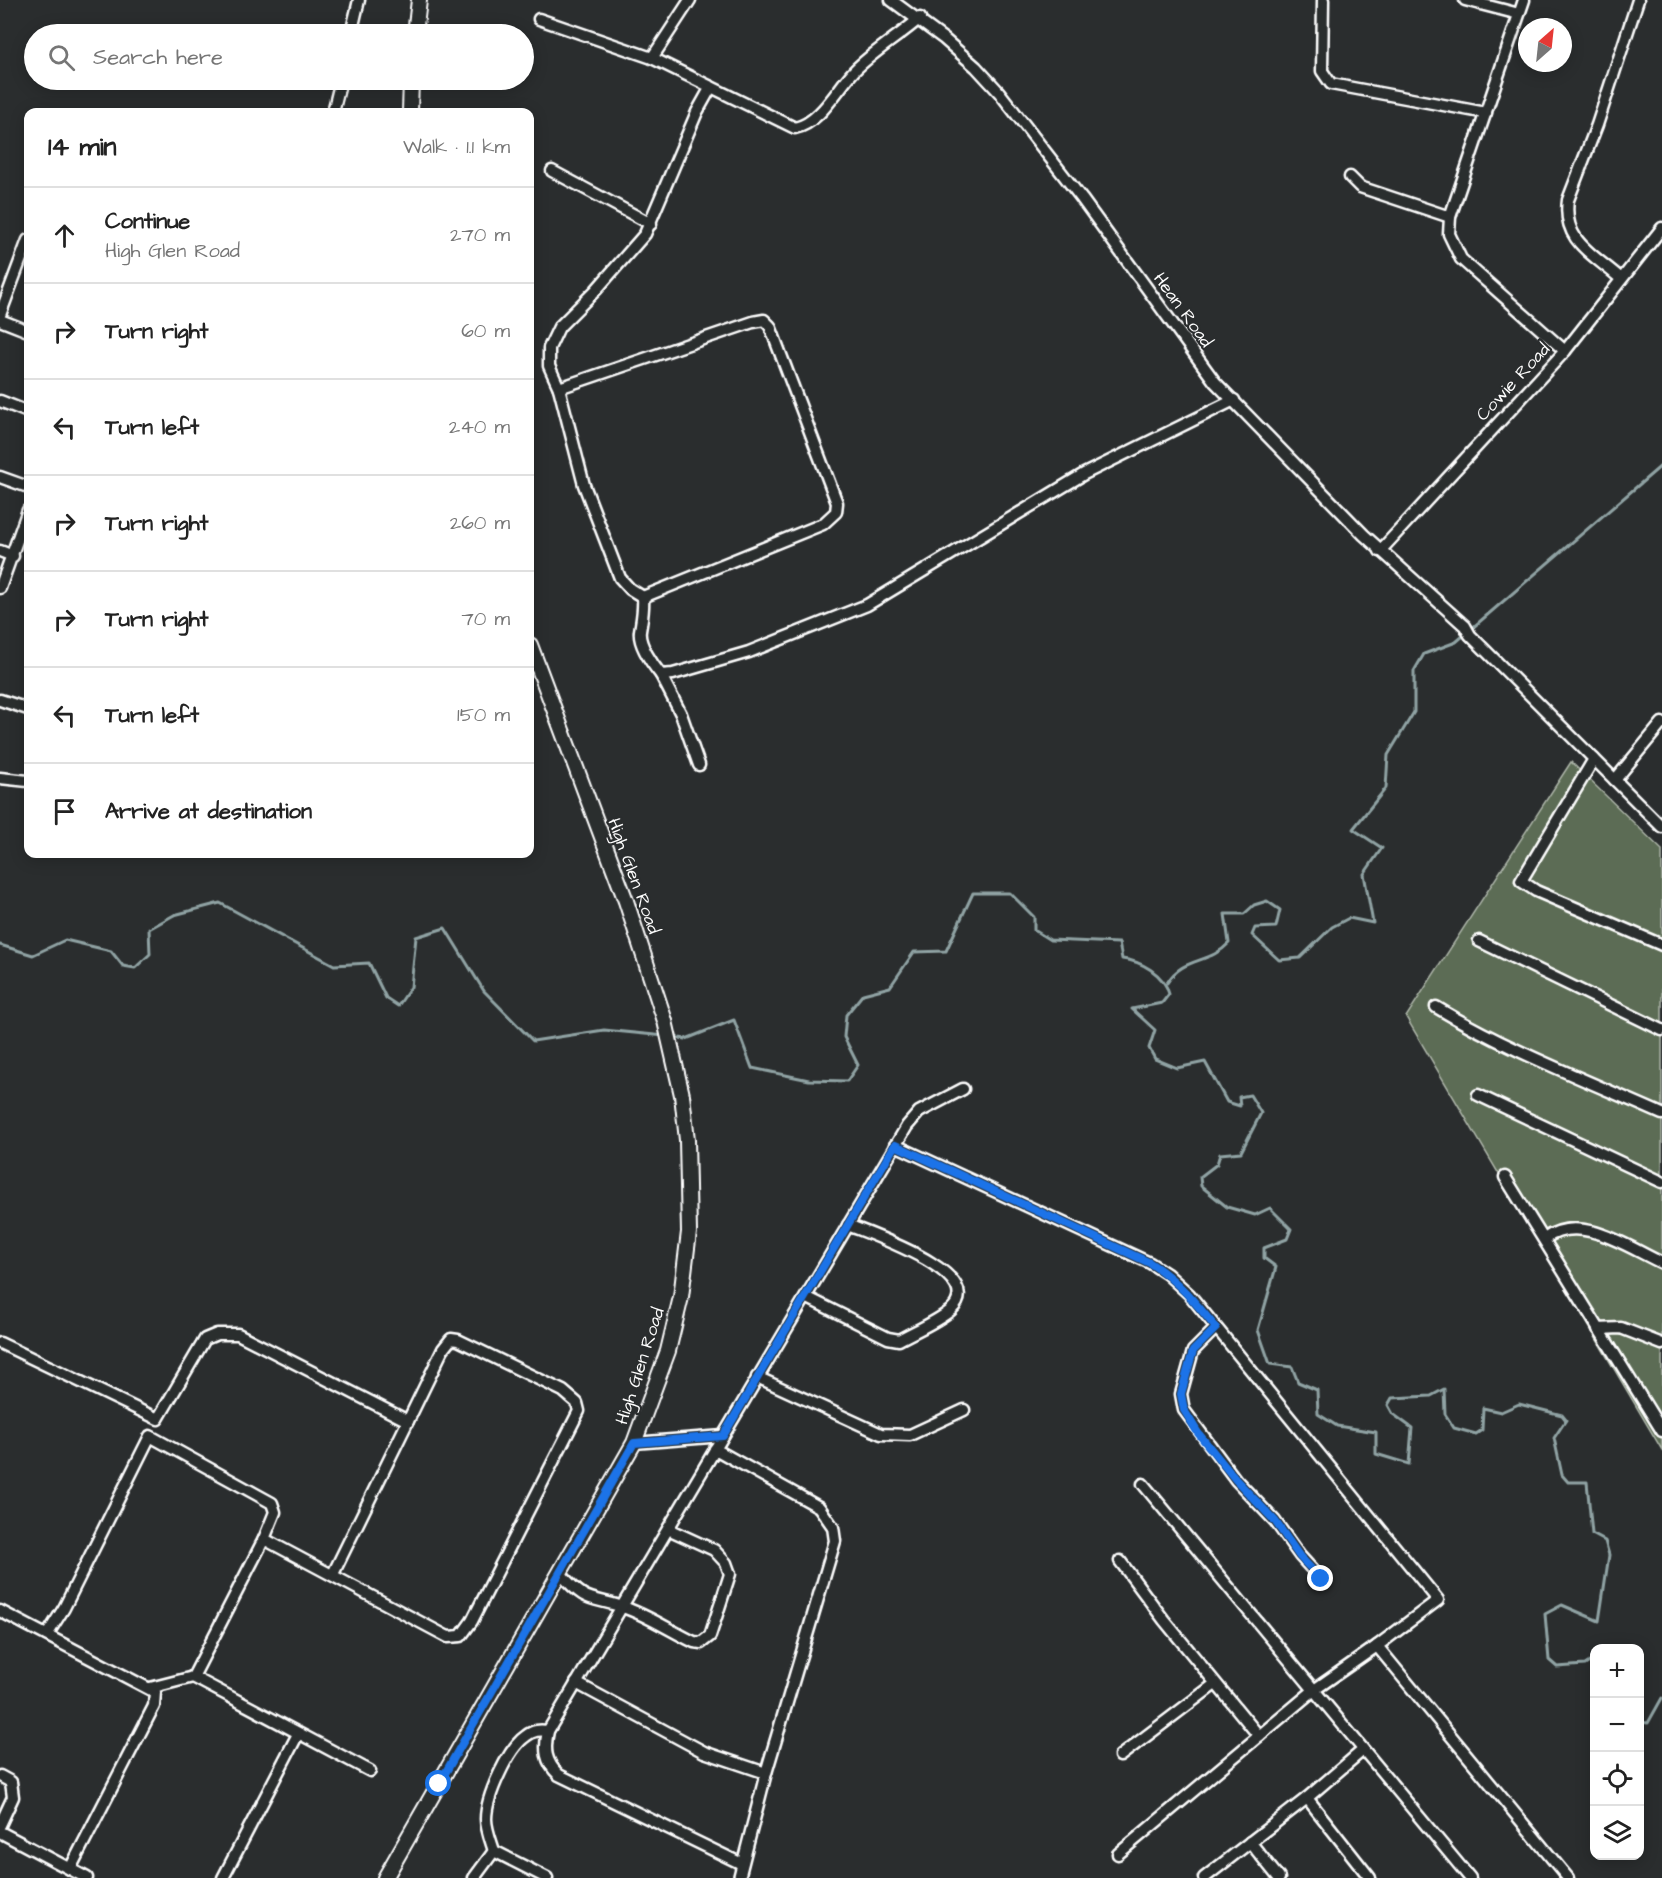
<!DOCTYPE html>
<meta charset="utf-8">
<style>
:root{--surface:#fff;--page:#f6f6f6;--text:#222;--muted:#767676;--line:#e0e0e0}
body{margin:0;font-family:"Architects Daughter",sans-serif;background:var(--page);color:var(--text)}
.controls{position:absolute;right:18px;bottom:18px;display:grid;overflow:hidden;border-radius:12px;box-shadow:0 3px 15px #0003}
.controls button{width:54px;height:54px;display:grid;place-items:center;padding:0;border:0;border-bottom:2px solid var(--line);background:var(--surface);color:var(--text);font:30px sans-serif}
.compass{position:absolute;left:1518px;top:18px;width:54px;height:54px;border-radius:50%;background:var(--surface);box-shadow:0 3px 15px #0003;rotate:27deg}
.stop{position:absolute;width:18px;height:18px;margin:-14px;border:4px solid #1a73e8;border-radius:50%;background:#fff}
.stop.end{background:#1a73e8;border-color:#fff;box-shadow:0 2px 6px #0008}
.list{margin:0;padding:0;list-style:none}
h2{display:flex;justify-content:space-between;align-items:center;height:78px;margin:0;padding:0 24px;font-size:26px}
h2 small{font-size:20px;font-weight:400;color:var(--muted)}
.list li{display:grid;grid-template-columns:39px 1fr auto;gap:18px;align-items:center;box-sizing:border-box;height:96px;padding:0 24px;border-top:2px solid var(--line)}
.list b{display:block;font-size:22px;white-space:nowrap}
.list p{margin:0;font-size:20px;white-space:nowrap;color:var(--muted)}
.list em{font-size:20px;font-style:normal;color:var(--muted)}
.icon{flex:none;width:33px;height:33px;fill:none;stroke:currentColor;stroke-width:2;stroke-linecap:round;stroke-linejoin:round}
.map{position:relative;flex:none;width:1662px;height:1878px;overflow:hidden}
.search{position:absolute;background:var(--surface);box-shadow:0 3px 15px #0003;left:24px;top:24px;width:510px;height:66px;display:flex;align-items:center;gap:15px;box-sizing:border-box;padding:0 21px;border-radius:33px;color:var(--muted);font-size:22px}
.panel{position:absolute;background:var(--surface);box-shadow:0 3px 15px #0003;left:24px;top:108px;width:510px;height:750px;border-radius:12px}
.map>svg:first-child{display:block}
.green{fill:#5c6c54;stroke:#aeb6aa;stroke-width:1.5}
.lines{fill:none;stroke-linecap:round;stroke-linejoin:round}
.stream{stroke:#90a3a4;stroke-width:3}
.minor-casing{stroke:#fff;stroke-width:15}
.major-casing{stroke:#fff;stroke-width:18}
.minor{stroke:#2a2d2e;stroke-width:10}
.major{stroke:#2a2d2e;stroke-width:14}
.route{stroke:#1a73e8;stroke-width:8}
.labels{text-anchor:middle;dominant-baseline:central;stroke-width:4.5;stroke-linejoin:round;paint-order:stroke}
.street-label{font-size:18px;fill:#fff;stroke:#2a2d2e}
</style>
<div class="map">
<svg width="1662" height="1878" viewBox="0 0 1662 1878">
<rect width="100%" height="100%" fill="#2a2d2e"/>
<filter id="ink" filterUnits="userSpaceOnUse"><feTurbulence type="fractalNoise" baseFrequency=".0167" numOctaves="2"/><feDisplacementMap in="SourceGraphic" scale="12" xChannelSelector="R" yChannelSelector="G"/><feConvolveMatrix kernelMatrix="1 2 1 2 8 2 1 2 1" color-interpolation-filters="sRGB"/></filter>
<g filter="url(#ink)">
<path class="green" d="M1571,762L1662,850V1450L1406,1017Z"/>
<g class="lines">
<g class="stream">
<path d="M0,945L33,955L65,940L111,951L123,966L135,968L150,954L149,929L174,915L220,903L334,965L369,963L386,998L398,1006L411,987L416,937L445,928L484,991L533,1041L604,1030L665,1036"/>
<path d="M1167,983C1183,956 1209,965 1229,943L1225,914H1244L1254,905L1267,901L1280,910L1276,927L1255,928L1252,935L1279,960L1300,958L1332,927L1349,918L1373,923L1364,874L1382,848L1353,829L1386,788L1388,755L1414,712V671L1424,654L1456,642L1662,465"/>
<path d="M672,1037L686,1039L734,1020L752,1068L809,1080L847,1081L858,1065L844,1037L846,1015L863,994L890,987L914,952L946,951L973,893H1010L1034,917V930L1050,940L1119,943L1122,959C1141,961 1164,974 1169,994L1162,1003L1132,1009L1155,1030L1149,1048L1155,1059L1177,1068L1205,1062L1227,1102L1240,1106L1239,1097L1250,1095L1261,1113L1241,1152L1220,1154L1217,1164L1200,1177L1201,1186L1227,1207L1255,1215L1270,1208L1291,1229L1287,1239L1264,1248V1258L1276,1267L1258,1330L1270,1364L1292,1367L1298,1382L1317,1390L1318,1414L1337,1426L1376,1432V1454L1409,1464L1412,1428L1393,1414L1388,1405L1392,1398L1431,1396L1444,1389L1445,1414L1454,1428L1476,1434L1482,1430L1483,1408L1501,1412L1519,1404L1562,1415L1566,1420L1554,1438L1562,1475L1568,1482H1587L1592,1534L1605,1541L1609,1555L1599,1621L1562,1605L1545,1614L1549,1660L1557,1667L1585,1665L1594,1659"/>
<path d="M1640,1722L1648,1723L1662,1698"/>
</g>
<g class="minor-casing">
<g id="minor">
<path d="M891,0L944,39L976,67L999,92L1082,199L1215,382L1364,535L1465,626L1470,635L1662,827"/>
<path d="M1323,0L1322,71L1331,84L1486,113"/>
<path d="M1465,0L1519,14"/>
<path d="M1524,0L1450,217L1449,234L1461,259L1565,351"/>
<path d="M539,19L652,58L795,128C820,123 837,89 854,71C874,51 898,37 920,18"/>
<path d="M351,34L359,0"/>
<path d="M652,58L690,0"/>
<path d="M711,87L697,112L645,234L596,290L559,327L549,348V366L559,388L584,485L620,578L630,589L643,597C644,610 642,618 640,631C638,644 653,665 661,675L673,674L749,652L867,605L1084,474L1234,400"/>
<path d="M333,112L341,80"/>
<path d="M552,171L651,224"/>
<path d="M1350,177L1360,187L1450,217"/>
<path d="M1620,278C1593,254 1562,241 1568,200L1597,125L1638,0"/>
<path d="M0,315L28,240"/>
<path d="M0,320L28,331"/>
<path d="M559,388L753,322L764,320L770,326L837,503L836,512L823,524L643,597"/>
<path d="M0,401L28,412"/>
<path d="M0,477L28,487"/>
<path d="M0,551L13,556"/>
<path d="M1380,551L1565,351L1662,228"/>
<path d="M0,588L28,510"/>
<path d="M661,675L681,714L699,765"/>
<path d="M0,700L28,709"/>
<path d="M1594,759L1521,881L1536,891L1662,945"/>
<path d="M0,778L28,781"/>
<path d="M1615,780L1662,723"/>
<path d="M1479,941L1662,1030"/>
<path d="M1436,1007C1507,1050 1586,1080 1662,1114"/>
<path d="M1478,1095L1662,1182"/>
<path d="M895,1145L1150,1263L1167,1274L1189,1294L1438,1600L1377,1646"/>
<path d="M1505,1177L1662,1431"/>
<path d="M1544,1239C1580,1212 1627,1247 1662,1263"/>
<path d="M806,1297L888,1338L899,1340C915,1331 937,1322 951,1310C990,1274 869,1234 848,1225"/>
<path d="M1216,1328L1193,1351L1181,1394L1184,1410L1236,1480L1275,1521L1300,1556L1321,1579"/>
<path d="M1598,1329L1621,1328L1662,1344"/>
<path d="M0,1343L158,1419L205,1339L217,1334H238L408,1421L443,1349L451,1339L458,1340L563,1391L577,1403L579,1411L472,1621L461,1636L448,1637L264,1539L275,1512L272,1503L150,1436L64,1608L47,1635"/>
<path d="M757,1377L881,1434L910,1435L964,1410"/>
<path d="M634,1443L723,1436"/>
<path d="M715,1449L819,1507L833,1527L835,1541L766,1773L739,1878"/>
<path d="M1143,1484L1470,1878"/>
<path d="M1120,1561L1164,1620L1259,1736L1314,1690L1377,1646L1568,1878"/>
<path d="M560,1573C587,1604 589,1596 623,1607C647,1615 671,1631 694,1642L701,1643L710,1636L730,1574L726,1563L714,1550L668,1529"/>
<path d="M333,1574L408,1421"/>
<path d="M0,1611L155,1692L154,1706L70,1869"/>
<path d="M193,1677L264,1539"/>
<path d="M576,1683L704,1752L766,1773"/>
<path d="M150,1688L193,1677L370,1771"/>
<path d="M1120,1756L1215,1684"/>
<path d="M0,1776L11,1782L13,1797L0,1825"/>
<path d="M1307,1798L1370,1878"/>
<path d="M0,1832L87,1878"/>
<path d="M1250,1842L1279,1878"/>
<path d="M1118,1854L1259,1736"/>
<path d="M742,1864L559,1775C545,1762 544,1749 548,1731L907,1126L919,1112L963,1089"/>
<path d="M223,1878L298,1734"/>
<path d="M474,1878L494,1851"/>
<path d="M547,1878L494,1851C491,1841 486,1829 486,1819C486,1797 508,1748 526,1736C533,1730 540,1730 548,1731"/>
<path d="M1204,1878L1307,1798L1363,1750"/>
</g>
</g>
<g class="major-casing">
<g id="major">
<path d="M415,34L419,0"/>
<path d="M410,112L411,80"/>
<path d="M385,1878L634,1443L668,1351L681,1297L689,1232L687,1140L682,1095L665,1021L626,901L530,645"/>
</g>
</g>
<use href="#minor" class="minor"/>
<use href="#major" class="major"/>
</g>
</g>
<g class="lines" filter="url(#ink)">
<path class="route" d="M439,1784L634,1443L723,1436L895,1145L1150,1263C1177,1280 1196,1303 1216,1328L1193,1351L1181,1394L1184,1410L1198,1433L1236,1480L1275,1521L1300,1557L1321,1579"/>
</g>
<g class="labels">
<g class="street-label">
<text transform="translate(1183 310) rotate(54)">Hean Road</text>
<text transform="translate(1513 382) rotate(-47)">Cowie Road</text>
<text transform="translate(634 876) rotate(70)">High Glen Road</text>
<text transform="translate(640 1366) rotate(-72)">High Glen Road</text>
</g>
</g>
</svg>
<div class="controls">
<button>+</button>
<button>−</button>
<button><svg class="icon" aria-label="locate" viewBox="0 0 24 24"><circle cx="12" cy="12" r="6"/><path d="M12 2v4M12 18v4M2 12h4M18 12h4"/></svg></button>
<button><svg class="icon" aria-label="layers" viewBox="0 0 24 24"><path d="M12 4l9 5-9 5-9-5zM3 14l9 5 9-5"/></svg></button>
</div>
<svg class="compass" viewBox="-18 -18 36 36"><path d="M0-13l5 13h-10z" fill="#e53935"/><path d="M0 13l5-13h-10z" fill="#767676"/></svg>
<div class="stop" style="left:439px;top:1784px"></div>
<div class="stop end" style="left:1321px;top:1579px"></div>
<div class="search"><svg class="icon" aria-label="search" viewBox="0 0 24 24"><circle cx="10" cy="10" r="6"/><path d="M15 15l6 6"/></svg>Search here</div>
<section class="panel">
<h2>14 min<small>Walk · 1.1 km</small></h2>
<ul class="list">
<li><svg class="icon" aria-label="ahead" viewBox="0 0 24 24"><path d="M12 20V5M6 11l6-6 6 6"/></svg><div><b>Continue</b><p>High Glen Road</p></div><em>270 m</em></li>
<li><svg class="icon" aria-label="right" viewBox="0 0 24 24"><path d="M7 20v-9h11M14 6l5 5-5 5"/></svg><div><b>Turn right</b></div><em>60 m</em></li>
<li><svg class="icon" aria-label="left" viewBox="0 0 24 24"><path d="M17 20v-9H6M10 6l-5 5 5 5"/></svg><div><b>Turn left</b></div><em>240 m</em></li>
<li><svg class="icon" aria-label="right" viewBox="0 0 24 24"><path d="M7 20v-9h11M14 6l5 5-5 5"/></svg><div><b>Turn right</b></div><em>260 m</em></li>
<li><svg class="icon" aria-label="right" viewBox="0 0 24 24"><path d="M7 20v-9h11M14 6l5 5-5 5"/></svg><div><b>Turn right</b></div><em>70 m</em></li>
<li><svg class="icon" aria-label="left" viewBox="0 0 24 24"><path d="M17 20v-9H6M10 6l-5 5 5 5"/></svg><div><b>Turn left</b></div><em>150 m</em></li>
<li><svg class="icon" aria-label="arrive" viewBox="0 0 24 24"><path d="M6 21V4h12l-3 4 3 4H6"/></svg><div><b>Arrive at destination</b></div></li>
</ul>
</section>
</div>
